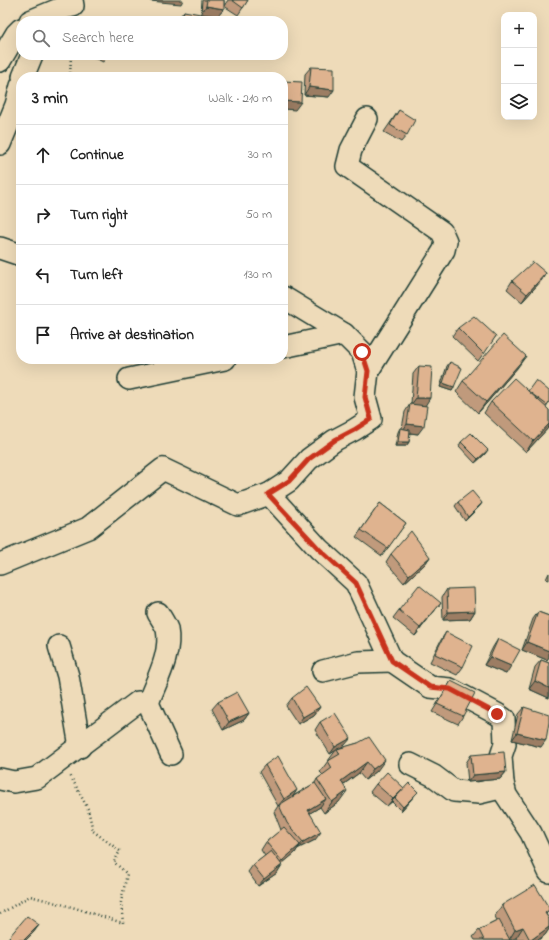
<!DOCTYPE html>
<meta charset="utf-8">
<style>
:root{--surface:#fff;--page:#f2f2f2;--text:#222;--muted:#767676;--line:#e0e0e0}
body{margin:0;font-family:"Indie Flower",sans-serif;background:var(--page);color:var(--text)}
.controls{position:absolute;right:12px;top:12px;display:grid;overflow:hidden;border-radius:8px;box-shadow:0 4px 16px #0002}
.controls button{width:36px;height:36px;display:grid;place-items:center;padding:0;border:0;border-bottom:1px solid var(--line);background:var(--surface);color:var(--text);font:20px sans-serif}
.stop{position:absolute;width:12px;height:12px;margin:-9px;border:3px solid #c8321e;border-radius:50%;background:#fff}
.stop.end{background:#c8321e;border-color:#fff;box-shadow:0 1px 4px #0008}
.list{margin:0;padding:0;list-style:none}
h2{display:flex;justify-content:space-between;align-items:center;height:52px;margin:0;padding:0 16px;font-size:17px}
h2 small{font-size:13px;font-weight:400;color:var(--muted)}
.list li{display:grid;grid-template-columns:26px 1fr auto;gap:12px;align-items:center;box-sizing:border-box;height:60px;padding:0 16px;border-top:1px solid var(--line)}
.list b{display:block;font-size:15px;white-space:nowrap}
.list em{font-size:13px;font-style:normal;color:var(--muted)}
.icon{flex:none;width:22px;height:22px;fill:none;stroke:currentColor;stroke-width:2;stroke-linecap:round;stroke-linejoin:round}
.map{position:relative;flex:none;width:549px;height:940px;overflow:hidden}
.search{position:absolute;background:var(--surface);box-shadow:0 4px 16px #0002;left:16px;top:16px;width:272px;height:44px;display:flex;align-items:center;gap:10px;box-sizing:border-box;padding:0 14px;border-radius:16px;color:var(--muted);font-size:15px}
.panel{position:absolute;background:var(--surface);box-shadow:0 4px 16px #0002;left:16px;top:72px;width:272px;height:292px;border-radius:16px}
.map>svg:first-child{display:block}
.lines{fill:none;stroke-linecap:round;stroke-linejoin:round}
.minor-casing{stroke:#1f3d34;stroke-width:24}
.path{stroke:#1f3d34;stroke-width:2.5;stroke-dasharray:1 3;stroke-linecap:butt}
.minor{stroke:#eedbb9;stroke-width:21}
.wall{fill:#c09a7b;stroke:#1f3d34}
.shaded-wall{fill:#9c7d64;stroke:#1f3d34}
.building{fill:#dfb38f;stroke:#1f3d34}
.route{stroke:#c8321e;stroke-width:5}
</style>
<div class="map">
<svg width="549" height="940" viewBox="0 0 549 940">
<rect width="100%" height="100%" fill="#eedbb9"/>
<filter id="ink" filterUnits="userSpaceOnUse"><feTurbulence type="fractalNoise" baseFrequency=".025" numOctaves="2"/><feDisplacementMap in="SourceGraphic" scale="8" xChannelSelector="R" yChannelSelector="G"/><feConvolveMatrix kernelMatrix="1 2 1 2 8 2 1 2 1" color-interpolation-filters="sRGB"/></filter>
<g filter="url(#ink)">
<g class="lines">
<g class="minor-casing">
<g id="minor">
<path d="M30,21L59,9L73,6L72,0"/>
<path d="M0,61L16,34L21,29"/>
<path d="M23,77L32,55"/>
<path d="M367,119L351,150L347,166L442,232L446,241L444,250L368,371L365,397L371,419L354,430L335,440L309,459L289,481L269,494L319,549L356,583L392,661L430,687L450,689L497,714L504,719L505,744L501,756L503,783L506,795L531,833L549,872"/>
<path d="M0,144L16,105L21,86"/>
<path d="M0,248L21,255"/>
<path d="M283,297L344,334L362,352L368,371"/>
<path d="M283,347L344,334"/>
<path d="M129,379L225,359"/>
<path d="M0,564L88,528L163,469L238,505L269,494"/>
<path d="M59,646L68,676L80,747"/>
<path d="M323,671L358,662L392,661"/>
<path d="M148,703C156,681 172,654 167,629C165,624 161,618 158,613"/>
<path d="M410,764L434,776L454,791L479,793L500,788L503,783"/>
<path d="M0,779L14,782L37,778L138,702L148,703L171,754"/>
</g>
</g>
<g class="path">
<path d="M70,77L71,55"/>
<path d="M0,914L30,896L72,907L123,923L121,902L127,874L114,862L120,851L93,831L88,809L70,775"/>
</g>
<use href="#minor" class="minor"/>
</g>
<g class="wall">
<path d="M202,0H224V9L218,16L201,14Z"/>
<path d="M228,0H248L238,15L224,6Z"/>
<path d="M184,11L205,21H178V19Z"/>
<path d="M89,55H107L103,62Z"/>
<path d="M311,67L329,97L304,95L305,74Z"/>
<path d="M399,110L407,135L401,142L384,132Z"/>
<path d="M546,273L541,281L522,302L507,289L512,281Z"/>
<path d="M458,328L496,336L478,361L452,336Z"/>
<path d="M450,362L454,387L452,391L440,387L447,366Z"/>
<path d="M419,366L425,406L418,434L410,433L409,442L406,446H395L398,432L400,428H402L405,412L410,404H411L413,374Z"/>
<path d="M518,367L478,413L456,392L463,381Z"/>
<path d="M528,391L549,402L546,407L549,410V427L526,452L484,413L491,402Z"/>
<path d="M461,442L485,454L475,463L459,446Z"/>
<path d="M458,502L482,503L479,507L465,521L455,506Z"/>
<path d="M380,503L406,523L382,556L356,537Z"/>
<path d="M391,554L430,557L425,564L404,583L386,562Z"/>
<path d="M549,573V580L546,579Z"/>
<path d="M447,589L475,611L470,619L443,620L442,597Z"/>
<path d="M399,610H435L415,636L393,618Z"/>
<path d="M538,612L549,616V657L547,660L522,650L533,619Z"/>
<path d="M446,632L463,667L457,675L430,662L441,640Z"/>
<path d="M498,639L506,674L484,665L493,647Z"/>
<path d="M541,660L549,663V698L529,689L535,667Z"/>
<path d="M451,681L463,716L458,724L432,712Z"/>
<path d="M292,698L320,707L314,715L298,724L286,706Z"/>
<path d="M218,702L249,713L244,720L223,730L212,709Z"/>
<path d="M524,707L541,747L512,740L518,714Z"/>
<path d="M320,722L345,745L339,749L358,743L377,771L365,780L359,773L343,785L339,802L324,813L320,807L310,813L315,840L297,849L295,853L281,864L277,873L258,886L248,872L253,865L265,856L261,850L266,842L281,830L274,812L278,806L259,772L265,765L293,796L315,783L317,779L323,775L320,772L336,750L330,754L315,730Z"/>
<path d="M471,755L506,772L500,779L468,782L466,763Z"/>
<path d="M376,784L402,791L415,795L401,811L392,802L393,801L387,806L370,792Z"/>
<path d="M502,905L549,908V911L546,914L549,919V929L545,935L538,940H517L516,938L511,940H475L473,937L479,930L497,921L495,916Z"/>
<path d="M39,925L33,933L26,940H7L9,937Z"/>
</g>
<g class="shaded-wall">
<path d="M150,0H183L181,4L150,1Z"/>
<path d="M206,6L224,9L218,16L201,14Z"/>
<path d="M309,87L334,90L329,97L304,95Z"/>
<path d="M283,101L301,102L295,110L283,109Z"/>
<path d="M546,273L541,281L522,302L527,294Z"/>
<path d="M526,356L518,367L478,413L486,402Z"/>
<path d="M443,383L454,387L452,391L440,387Z"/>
<path d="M416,398H430L425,406L411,405Z"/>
<path d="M407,424L424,426L418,434L402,432Z"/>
<path d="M549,424V427L526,452L533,441Z"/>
<path d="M398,442H409L406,446H395Z"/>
<path d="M488,450L485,454L475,463L478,459Z"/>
<path d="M482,503L479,507L465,521L468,517Z"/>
<path d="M430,557L425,564L404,583L409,575Z"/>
<path d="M441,603L435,610L415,636L420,628Z"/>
<path d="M475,611L470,619L443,620L448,612Z"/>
<path d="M527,642L549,651V657L547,660L522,650Z"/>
<path d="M490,657L511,666L506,674L484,665Z"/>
<path d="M535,681L549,688V698L529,689Z"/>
<path d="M320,707L314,715L298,724L303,717Z"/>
<path d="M249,713L244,720L223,730L229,722Z"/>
<path d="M517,733L546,740L541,747L512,740Z"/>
<path d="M351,738L345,745L330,754L335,747Z"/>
<path d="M385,760L377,771L365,780L373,769Z"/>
<path d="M367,762L359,773L333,792L341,781Z"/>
<path d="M506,772L500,779L468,782L473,775Z"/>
<path d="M404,788L399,795L395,798L387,806L393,799Z"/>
<path d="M297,790L292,798L278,806L284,799Z"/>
<path d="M347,791L339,802L324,813L332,802Z"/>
<path d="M418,792L415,795L401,811L403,807Z"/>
<path d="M326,799L320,807L302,818L308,810Z"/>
<path d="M321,832L315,840L297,849L303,842Z"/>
<path d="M300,845L295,853L276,869L282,861Z"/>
<path d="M282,865L277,873L258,886L264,879Z"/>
<path d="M39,925L33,933L26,940H24Z"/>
<path d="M523,927L516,938L511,940H509L515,930Z"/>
<path d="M549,927V929L545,935L538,940H531Z"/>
</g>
<g class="building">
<path d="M207,0H224V9L206,6Z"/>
<path d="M232,0H248L243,8Z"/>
<path d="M184,11L206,15L205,21H181Z"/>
<path d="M100,55H107L106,58Z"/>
<path d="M311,67L334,68V90L309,87Z"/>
<path d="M283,81L302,82L301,102L283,101Z"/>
<path d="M399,110L415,120L407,135L390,125Z"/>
<path d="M533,262L546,273L527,294L512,281Z"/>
<path d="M474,316L496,336L484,354L458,328Z"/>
<path d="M503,335L526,356L486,402L463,381Z"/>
<path d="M450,362L462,368L454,387L443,383Z"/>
<path d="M419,366L432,367L430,398H416Z"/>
<path d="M514,378L549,410V424L533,441L491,402Z"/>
<path d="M536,380L549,391V402L547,405L528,391Z"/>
<path d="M410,404L427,406L424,426L407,424Z"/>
<path d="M400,428L410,430L409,442H398Z"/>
<path d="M471,433L488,450L478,459L461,442Z"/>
<path d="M472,491L482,503L468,517L458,502Z"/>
<path d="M380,503L406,523L388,548L361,530Z"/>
<path d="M411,531L430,557L409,575L391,554Z"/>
<path d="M419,585L441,603L420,628L399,610Z"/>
<path d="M474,588L475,611L448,612L447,589Z"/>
<path d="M538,612L549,616V651L527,642Z"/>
<path d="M446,632L473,646L463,667L435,654Z"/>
<path d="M498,639L520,650L511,666L490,657Z"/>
<path d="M541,660L549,663V688L535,681Z"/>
<path d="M451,681L475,693L463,716L437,704Z"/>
<path d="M306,687L320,707L303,717L292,698Z"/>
<path d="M237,692L249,713L229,722L218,702Z"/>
<path d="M524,707L549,715V722L546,740L517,733Z"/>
<path d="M335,713L351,738L335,747L320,722Z"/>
<path d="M369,737L385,760L373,769L367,762L341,781L347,791L332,802L317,779L332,768L328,761L340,754L337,749L358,743Z"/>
<path d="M504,752L506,772L473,775L471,755Z"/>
<path d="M278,756L297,790L284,799L265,765Z"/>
<path d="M387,772L404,788L393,799L376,784Z"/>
<path d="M315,783L326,799L308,810L321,832L303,842L287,823L279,805Z"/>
<path d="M409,783L418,792L403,807L395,798Z"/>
<path d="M284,827L300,845L282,861L266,842Z"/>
<path d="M271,851L282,865L264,879L253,865Z"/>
<path d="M535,885L549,908V910L545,913L549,919V927L531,940H530L523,927L515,930L502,905Z"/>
<path d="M27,916L39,925L24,940H12L9,937Z"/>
<path d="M499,920L510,940H484L479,930Z"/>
</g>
</g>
<g class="lines" filter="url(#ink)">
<path class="route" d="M362,352L368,371L365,397L371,419L354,430L335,440L309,459L289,481L268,494L319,549L356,583L392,661L430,687L450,689L497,714"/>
</g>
</svg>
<div class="controls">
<button>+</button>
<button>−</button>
<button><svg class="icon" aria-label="layers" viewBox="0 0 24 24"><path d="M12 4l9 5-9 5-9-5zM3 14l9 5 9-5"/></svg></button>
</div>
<div class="stop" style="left:362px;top:352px"></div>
<div class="stop end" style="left:497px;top:714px"></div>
<div class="search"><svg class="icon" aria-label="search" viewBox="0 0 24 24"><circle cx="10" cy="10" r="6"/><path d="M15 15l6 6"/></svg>Search here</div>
<section class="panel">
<h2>3 min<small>Walk · 210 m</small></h2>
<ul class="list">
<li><svg class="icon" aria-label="ahead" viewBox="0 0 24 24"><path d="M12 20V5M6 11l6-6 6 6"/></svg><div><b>Continue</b></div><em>30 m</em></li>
<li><svg class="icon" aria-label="right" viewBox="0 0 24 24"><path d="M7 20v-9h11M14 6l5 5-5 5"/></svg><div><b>Turn right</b></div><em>50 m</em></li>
<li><svg class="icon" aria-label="left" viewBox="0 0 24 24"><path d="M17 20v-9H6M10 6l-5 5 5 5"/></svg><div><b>Turn left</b></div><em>130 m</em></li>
<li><svg class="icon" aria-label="arrive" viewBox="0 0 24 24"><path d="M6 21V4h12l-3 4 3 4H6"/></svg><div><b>Arrive at destination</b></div></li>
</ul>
</section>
</div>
